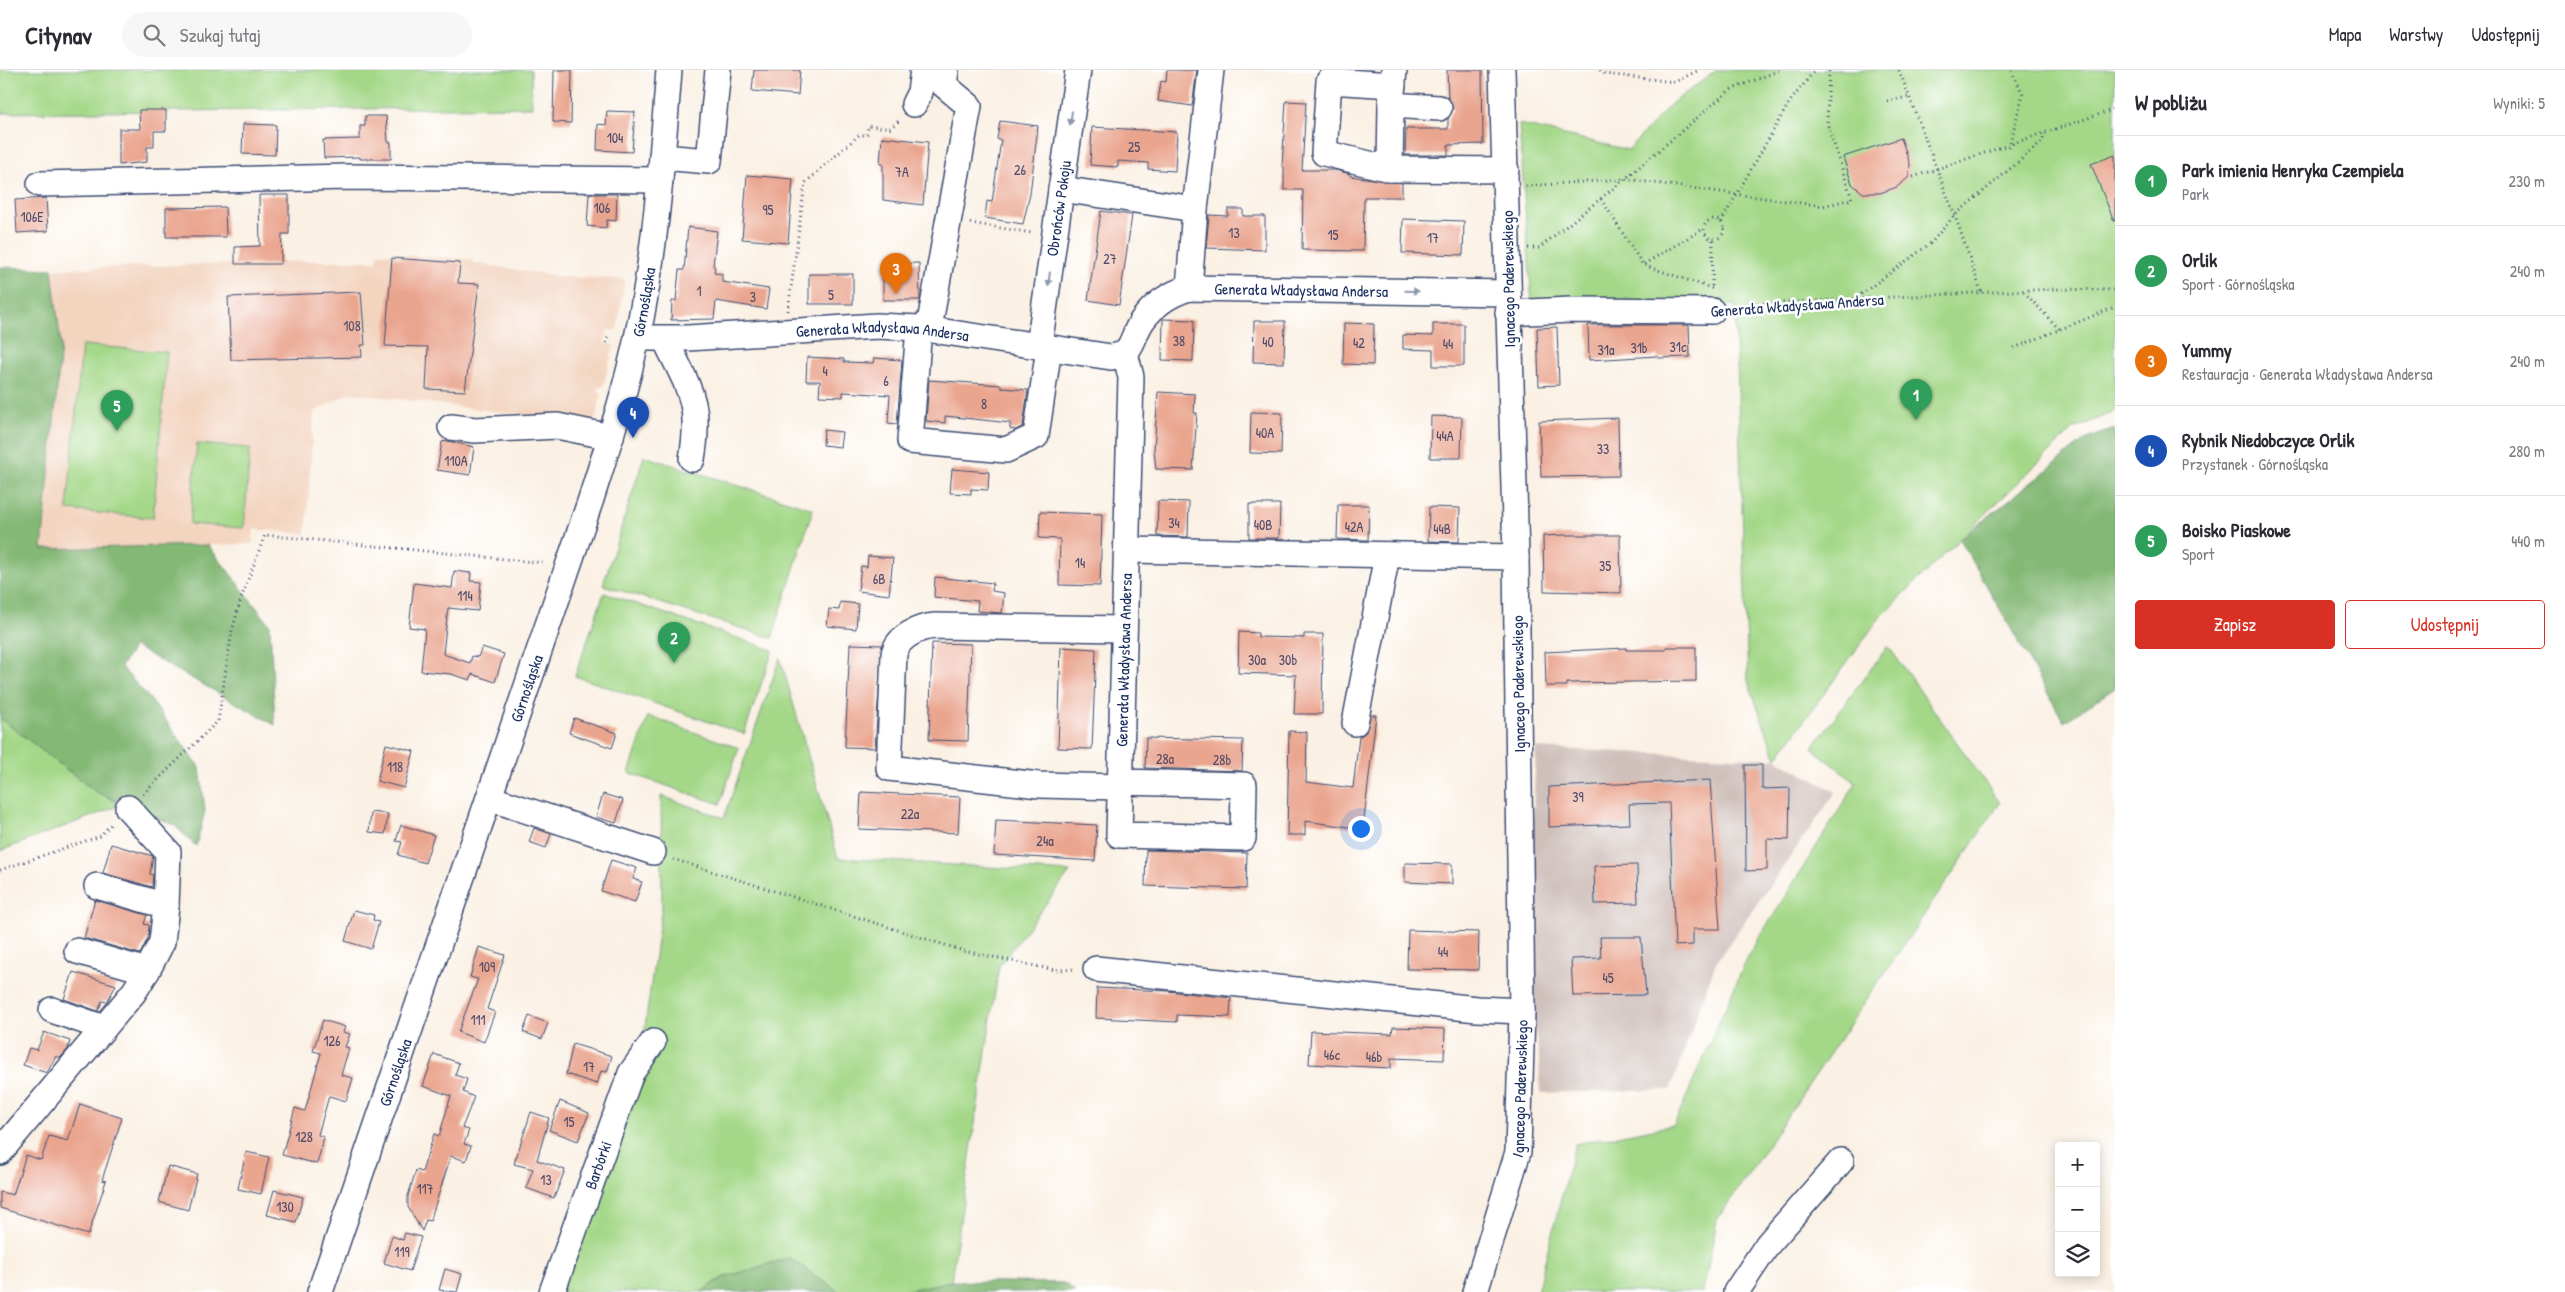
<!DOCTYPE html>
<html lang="pl">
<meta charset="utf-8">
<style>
:root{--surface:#fff;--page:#f7f7f7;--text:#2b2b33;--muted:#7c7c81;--line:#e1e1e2;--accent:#d93025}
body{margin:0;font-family:"Patrick Hand",sans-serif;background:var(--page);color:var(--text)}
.controls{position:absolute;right:15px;bottom:15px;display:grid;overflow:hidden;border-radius:5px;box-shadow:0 2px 12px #0003}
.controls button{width:45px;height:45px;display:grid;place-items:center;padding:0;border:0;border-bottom:1px solid var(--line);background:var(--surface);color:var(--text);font:25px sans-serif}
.you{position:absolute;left:1360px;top:758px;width:18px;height:18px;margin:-12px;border:4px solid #fff;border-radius:50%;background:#1a73e8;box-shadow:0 0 0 8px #1a73e833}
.badge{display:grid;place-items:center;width:32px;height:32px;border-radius:50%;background:var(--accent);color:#fff;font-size:16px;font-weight:700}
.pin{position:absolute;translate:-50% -41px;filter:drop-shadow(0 1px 2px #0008)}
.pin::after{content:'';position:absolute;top:26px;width:18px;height:15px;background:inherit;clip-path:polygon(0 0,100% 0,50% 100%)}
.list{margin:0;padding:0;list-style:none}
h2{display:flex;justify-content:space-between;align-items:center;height:65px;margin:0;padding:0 20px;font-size:21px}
h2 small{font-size:16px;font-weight:400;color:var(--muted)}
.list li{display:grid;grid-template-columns:32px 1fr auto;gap:15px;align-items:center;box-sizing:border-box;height:90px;padding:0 20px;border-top:1px solid var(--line)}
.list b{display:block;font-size:19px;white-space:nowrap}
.list p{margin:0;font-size:16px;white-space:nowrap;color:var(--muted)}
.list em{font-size:16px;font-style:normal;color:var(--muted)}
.actions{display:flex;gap:10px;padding:15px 20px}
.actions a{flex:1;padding:11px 0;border:1px solid var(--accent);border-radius:5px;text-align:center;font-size:18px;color:var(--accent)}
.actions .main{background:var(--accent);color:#fff}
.icon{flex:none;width:28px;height:28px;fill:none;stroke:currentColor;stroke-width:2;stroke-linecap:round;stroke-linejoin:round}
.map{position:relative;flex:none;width:2115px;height:1222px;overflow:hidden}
header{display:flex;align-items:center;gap:30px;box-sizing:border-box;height:70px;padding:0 25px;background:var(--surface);border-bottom:1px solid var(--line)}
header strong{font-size:24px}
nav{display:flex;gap:28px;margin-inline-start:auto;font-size:18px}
.search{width:350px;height:45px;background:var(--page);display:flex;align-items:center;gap:12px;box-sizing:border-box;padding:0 18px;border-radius:28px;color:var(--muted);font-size:19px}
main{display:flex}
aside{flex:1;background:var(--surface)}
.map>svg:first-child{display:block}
.built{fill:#f3d4bf}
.industrial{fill:#cfc0bb}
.green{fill:#a4d888;stroke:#608473}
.forest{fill:#83b874;stroke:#4f7469}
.building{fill:#eaa58f}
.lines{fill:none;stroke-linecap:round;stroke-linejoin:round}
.minor-casing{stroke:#3c4c72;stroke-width:28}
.path{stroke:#3c4c72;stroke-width:3;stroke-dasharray:1 4;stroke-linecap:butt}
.minor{stroke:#fff;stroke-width:25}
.oneway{fill:#8d97ae}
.labels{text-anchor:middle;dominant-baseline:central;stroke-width:5;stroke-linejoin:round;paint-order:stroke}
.number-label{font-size:14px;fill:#4f4c6a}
.street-label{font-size:16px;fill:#1b2f5e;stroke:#fff}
</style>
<header>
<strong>Citynav</strong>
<div class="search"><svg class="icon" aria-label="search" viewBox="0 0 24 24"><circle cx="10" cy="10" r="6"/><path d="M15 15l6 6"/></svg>Szukaj tutaj</div>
<nav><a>Mapa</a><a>Warstwy</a><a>Udostępnij</a></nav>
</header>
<main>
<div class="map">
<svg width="2115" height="1222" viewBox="0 0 2115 1222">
<rect width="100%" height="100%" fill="#fff"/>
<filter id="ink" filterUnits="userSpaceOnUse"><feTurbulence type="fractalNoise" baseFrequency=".02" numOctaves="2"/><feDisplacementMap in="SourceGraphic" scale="10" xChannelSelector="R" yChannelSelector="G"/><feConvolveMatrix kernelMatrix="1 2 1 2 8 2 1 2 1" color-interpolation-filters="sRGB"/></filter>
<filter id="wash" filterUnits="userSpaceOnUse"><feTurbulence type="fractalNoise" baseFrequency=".0096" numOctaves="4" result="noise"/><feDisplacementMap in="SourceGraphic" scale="20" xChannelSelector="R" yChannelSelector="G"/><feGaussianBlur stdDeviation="1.12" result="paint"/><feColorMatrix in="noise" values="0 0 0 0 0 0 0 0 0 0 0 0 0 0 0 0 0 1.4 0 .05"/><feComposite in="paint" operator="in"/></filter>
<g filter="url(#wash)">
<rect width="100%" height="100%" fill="#faf0e3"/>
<path class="built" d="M379,183L471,189L473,193L564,207L625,209L617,260H608L604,273L614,275L603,317H599L598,322L602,323L594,354L350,323L314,342L306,464L254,459L252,474L42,480L61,276L52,199L316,191H377Z"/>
<path class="industrial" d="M1536,678L1776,689L1836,722L1716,892L1670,1020L1540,1023L1539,985L1528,916L1527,899Z"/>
<g class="green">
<path d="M0,0H531L532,37L0,43Z"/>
<path d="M1717,0H2115V341L2072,360L1881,546L1776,689L1748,611L1735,235L1532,234L1519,54L1628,80L1672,33Z"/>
<path d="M82,275L167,282L153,448L67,440Z"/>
<path d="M197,374L250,378L244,458L190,454Z"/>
<path d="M644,386L813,439L772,568L603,515Z"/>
<path d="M604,523L773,580L744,664L575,606Z"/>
<path d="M1888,576L2000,733L1717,1150L1703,1222H1537L1575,1074L1674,1055L1749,884L1856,713L1812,678Z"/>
<path d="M780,588L838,788L1070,802L999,896L951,1211L900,1222H840L789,1188L722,1208L701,1222H559L644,964L662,835L661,726L724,748Z"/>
<path d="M648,646L739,678L720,734L629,703Z"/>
<path d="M0,648L88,716L121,735L0,781Z"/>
</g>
<g class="forest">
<path d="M0,197L52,199L61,276L42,479L208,475L270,555L275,655L134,576L121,597L151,630L200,698L205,741L196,776L174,755L96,722L0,648Z"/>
<path d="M2115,358V618L2064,652L1960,469L2085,370Z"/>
<path d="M789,1188L840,1222H701L722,1208Z"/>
<path d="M951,1211L1064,1213L1075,1222H900Z"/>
</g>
<g id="blocks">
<g class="building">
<path d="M554,0H572L571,53L553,52Z"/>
<path d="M754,0H800L798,25L752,21Z"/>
<path d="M1167,0H1197L1192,36L1158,31L1161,11L1166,12Z"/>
<path d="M1447,0H1482L1483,74L1448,75V85H1405L1406,59H1448V49L1453,38L1448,27Z"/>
<path d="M1286,31L1306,32L1302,100H1335L1350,104V106L1402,113V127H1364L1363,181L1302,180L1303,120H1284V97H1282Z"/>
<path d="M139,40H166V61H154V77H147V92L119,95V59H140Z"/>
<path d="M607,41L635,42L632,82L597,80L598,54L606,55Z"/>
<path d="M365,46H386L388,72H391V89H360V87L324,88L323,70L360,69V56H365Z"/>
<path d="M1000,51L1038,56L1030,124L1023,154L985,148L987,131L992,132L1001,70L997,69Z"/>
<path d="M243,54L276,55L275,85L242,84Z"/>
<path d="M1092,57L1177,62L1175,101L1148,99V93L1118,91V97L1090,95Z"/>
<path d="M882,67L928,72L923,135L883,130V94H880Z"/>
<path d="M1901,68L1910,94L1909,107L1897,117L1880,123H1863L1852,114L1843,87Z"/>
<path d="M2115,85V151H2114L2091,94Z"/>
<path d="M747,105L793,109L788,173L742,169Z"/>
<path d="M589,124H617L616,151L607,150L606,158L587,156Z"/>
<path d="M259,125H289V164H282L281,194H235V177L260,176Z"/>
<path d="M46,128L48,161L17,163L15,130Z"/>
<path d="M225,137L226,167H166V138Z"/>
<path d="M1228,139H1243V146H1265V180L1206,178L1209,145L1228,146Z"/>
<path d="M1101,141L1132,145L1119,235L1088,230Z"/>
<path d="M1403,149L1464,151L1463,185L1402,183Z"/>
<path d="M688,157L717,161L713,196L715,197L714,203L722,204V212L769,219L766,239L716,231L714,249L671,250L672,231H676L679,200H684Z"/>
<path d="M392,188L460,193L458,213L479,214L465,321L426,319L428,277L385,276Z"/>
<path d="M919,193L920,230H883V194Z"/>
<rect x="809" y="204" width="44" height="30"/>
<path d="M361,222L365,275H361L362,287L231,290L228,227Z"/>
<path d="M1163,249L1194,250L1193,291L1162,290Z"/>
<path d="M1254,251H1285L1284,293L1253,292Z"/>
<path d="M1344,253L1374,254L1373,295L1343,294Z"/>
<path d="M1433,254H1464V296H1433V280L1403,279V265L1433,266Z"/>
<path d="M1588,255H1689L1690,287L1658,288V286L1589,290Z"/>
<path d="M1557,257L1559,315L1539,316L1537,258Z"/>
<path d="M807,287L844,289V292L873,293L874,288L902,290L897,354L888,353L890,325L843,322V327L819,326L820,311H806Z"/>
<path d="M929,310L1001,315V318L1028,320L1023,356L1016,360L1010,359V353L945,346V353L926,351Z"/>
<path d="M1158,322L1195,324L1194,343H1197L1193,400L1156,399L1154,380Z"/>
<path d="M1251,342L1282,343L1281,384L1250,383Z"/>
<path d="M1431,346L1462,347L1461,388H1430Z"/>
<path d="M1618,348L1619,406L1541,407L1539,351Z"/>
<path d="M824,360L842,362L840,377L823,375Z"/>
<path d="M448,371L474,377L470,405L437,400L442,372Z"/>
<path d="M952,399L989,402L988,420L971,419V424L950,423Z"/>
<path d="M1158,431L1189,432L1188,467L1157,466Z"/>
<path d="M1249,434H1280L1279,468H1249Z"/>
<path d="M1338,435H1369L1368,470L1337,469Z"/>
<path d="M1429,437L1460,438L1459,472L1428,471Z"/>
<path d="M1040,442L1102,444L1100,516L1059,515L1060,469L1039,468Z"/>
<path d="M1564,465H1620L1621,523L1544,521L1543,466Z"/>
<path d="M868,486L893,488L889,525L858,521L861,496L867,497Z"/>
<path d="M454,501L471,503L470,511L481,512L478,541L448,538L443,584L470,593L472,586L478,587L482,577L504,584L495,612L472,604L470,610L451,604L421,601L425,559L409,557L414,513L452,518Z"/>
<path d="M935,507L993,513L992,521L1004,523L1002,543L977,541L978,531L934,527Z"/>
<path d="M840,532L858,534L856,559L827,556L829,539L839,540Z"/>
<path d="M1239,562L1258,563V567L1304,568V564H1323L1322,644H1294L1296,605L1238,603Z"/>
<path d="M932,573L971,574L968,671L929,670Z"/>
<path d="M850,574L882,575L875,678L845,677Z"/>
<path d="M1061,577L1096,579L1092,679L1058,678Z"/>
<path d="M1666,577H1696V611L1567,613V616H1546L1545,582L1626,578V580H1666Z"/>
<path d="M1371,645H1376L1363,759L1305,751V765H1287L1289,661L1307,662L1306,712L1353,718L1359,667L1366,662Z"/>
<path d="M574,648L617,663L612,678L569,663Z"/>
<path d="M1146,668L1243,670L1242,701L1145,698Z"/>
<path d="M386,674L414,681L404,718L377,711Z"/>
<path d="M1745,695H1762V719L1790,718L1789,770L1767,769V800L1746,801Z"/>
<path d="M1710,710L1720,859H1693V875L1675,876L1669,733L1629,734L1630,754L1549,757V717Z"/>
<path d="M861,722L960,727L958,763L859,759Z"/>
<path d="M603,724L623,730L616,753L596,747Z"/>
<path d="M371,742L388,744L385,764L369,762Z"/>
<path d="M996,750L1097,755L1095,791L994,785Z"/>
<path d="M401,755L434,765L425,793L398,785L402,772L396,771Z"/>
<path d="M534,758L551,764L546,778L529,772Z"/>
<path d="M111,774L153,786L150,804L153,805L152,817L103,803Z"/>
<path d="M1146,780L1247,783L1246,819L1145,816Z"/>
<path d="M611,790L637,798L633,809L642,812L635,832L601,821Z"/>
<path d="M1405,793L1452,794V814L1405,812Z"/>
<path d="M1637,795L1638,833L1595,834L1594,796Z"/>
<path d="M95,830L147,845L144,854L149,855L148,868L140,884L84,868Z"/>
<path d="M354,840L374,845L373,850L379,852L371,879L345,871Z"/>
<path d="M1408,860L1479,862L1478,900L1407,899Z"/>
<path d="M1600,867H1641L1646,925L1573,926L1571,889L1601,888Z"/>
<path d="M479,877L505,885L487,939L495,942L484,972L458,962L478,909L470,907Z"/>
<path d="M73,902L116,915L107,932L102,931L98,941L64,929Z"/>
<path d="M1097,918L1168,921L1231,928L1230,947L1177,945V952L1096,948Z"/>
<path d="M529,946L548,953L542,969L523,962Z"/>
<path d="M323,950L345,957L343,962L350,964L345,977L349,978L341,1005L353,1008L346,1031L329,1026L318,1065L324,1067L317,1094L282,1085L295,1038L305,1041L321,983L313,981Z"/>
<path d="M1393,957L1445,959L1444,990L1391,988V998L1309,994L1311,961L1392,964Z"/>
<path d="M44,962L70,971L68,979L60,988L56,986L47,1003L23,995L29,978L37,980Z"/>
<path d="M573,974L612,986L607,1002L601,1001L597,1014L566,1004Z"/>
<path d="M434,984L459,993L455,1005L467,1009L463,1022L474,1027L462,1058L469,1060L464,1074L471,1076L466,1091L451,1086L430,1151L426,1150L422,1161L408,1137V1126L416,1100L422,1102L434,1064L439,1066L451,1026L423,1016Z"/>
<path d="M560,1031L589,1043L578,1071L549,1060Z"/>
<path d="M80,1034L122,1048L102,1110L106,1111L88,1165L0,1138V1122L13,1125L26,1085L41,1090L49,1066L68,1071Z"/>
<path d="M531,1042L549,1048L537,1090L565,1100L554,1128L526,1118L533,1099L514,1094Z"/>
<path d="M246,1082L269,1087L261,1124L238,1119Z"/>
<path d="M168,1096L197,1104L188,1140L159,1132Z"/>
<path d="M274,1120L303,1127L296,1152L267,1145Z"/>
<path d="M405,1163L421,1167L410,1201L384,1193L392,1166L403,1170Z"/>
<path d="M445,1199L462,1204L457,1222L439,1220Z"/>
</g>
</g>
</g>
<g filter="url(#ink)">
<use href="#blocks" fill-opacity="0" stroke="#3c4c72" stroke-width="1"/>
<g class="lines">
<g class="minor-casing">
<g id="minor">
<path d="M1394,0L1391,35L1439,38"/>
<path d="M1393,15L1329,11L1324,83L1390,99L1506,100"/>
<path d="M914,34L920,22L923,0"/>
<path d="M662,87L709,91L718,0"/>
<path d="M1390,99L1391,35"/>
<path d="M40,114L349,107L660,110"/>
<path d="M1061,119L1195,139"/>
<path d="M1189,218L1195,139L1211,0"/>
<path d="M1508,243L1571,240L1712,241"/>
<path d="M919,258L910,371L1006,380L1036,366L1049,278"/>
<path d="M929,258L969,36L944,15L946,0"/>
<path id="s1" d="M637,268H688L877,256L919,258L1111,287C1134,285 1131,267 1142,251C1154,234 1169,224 1189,218L1508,223"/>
<path d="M665,269C688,318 702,331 692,389"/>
<path id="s2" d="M1039,276L1078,0"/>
<path d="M451,357L475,360L557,356L611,367"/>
<path d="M1127,480L1516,487"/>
<path d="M1355,653L1387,485"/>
<path id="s3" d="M1120,712L1244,715L1243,768L1119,765L1131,307L1125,283"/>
<path d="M1120,717L1039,715L889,698L894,584C897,567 919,557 935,556L1124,559"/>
<path d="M489,728L653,782"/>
<path d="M97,816L166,836"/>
<path d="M77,881L147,901"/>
<path d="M1096,899L1477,939L1522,941"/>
<path d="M52,940L104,958"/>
<path d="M0,1082L134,922L147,901L162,872L166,836L168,782L128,738"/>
<path id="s4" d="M320,1222L591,429C608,375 625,323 637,268C656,180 662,90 669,0"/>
<path id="s5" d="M552,1222L631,1003L653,972"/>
<path id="s6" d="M1475,1222L1518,1082L1522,941L1516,487L1502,0"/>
<path d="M1736,1222L1768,1174L1841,1091"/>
</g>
</g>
<g class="path">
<path d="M1600,0L1605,4L1675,12L1699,0"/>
<path d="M1899,0L1959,157L1982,224"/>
<path d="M1887,31L1908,27"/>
<path d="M2009,77L2023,24L2011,0"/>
<path d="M1913,107L2115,39"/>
<path d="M1526,116L1625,109L1823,136L1852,129L1827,53L1829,0"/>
<path d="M1601,129L1643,195L1714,219"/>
<circle cx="1714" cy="159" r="10"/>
<path d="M1721,152L1789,33L1815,0"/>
<path d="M970,153L1032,163"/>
<path d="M1528,178H1539L1625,109L1730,20L1780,0"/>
<path d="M1644,194L1703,159"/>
<path d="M1712,216L1713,170"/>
<path d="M2024,222L2059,259"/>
<path d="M1853,230L1931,173L1954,146L2042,72L2045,64"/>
<path d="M1733,237L1751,234L2054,219L2115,220"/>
<path d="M788,241L805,113L859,65H867L868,56L890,58L900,50"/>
<path d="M606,273L608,266"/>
<path d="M2014,278L2115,237"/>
<path d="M143,724L218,651L232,561L242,526L265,465L545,493"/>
<path d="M673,789L964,881L1055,900L1076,899"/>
<path d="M0,800L100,766L113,752"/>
</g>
<use href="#minor" class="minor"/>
</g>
<defs><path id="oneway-solid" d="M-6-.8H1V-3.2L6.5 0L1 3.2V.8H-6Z" transform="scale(1.25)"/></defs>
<g class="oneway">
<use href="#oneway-solid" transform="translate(1071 48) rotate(98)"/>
<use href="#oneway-solid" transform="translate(1049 209) rotate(98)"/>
<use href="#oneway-solid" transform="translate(1412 221) rotate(1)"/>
</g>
</g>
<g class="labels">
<g class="number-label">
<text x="615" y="67">104</text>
<text x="1134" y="76">25</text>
<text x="1020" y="99">26</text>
<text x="902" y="101">7A</text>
<text x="602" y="137">106</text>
<text x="768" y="139">95</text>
<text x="32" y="146">106E</text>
<text x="1234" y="162">13</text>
<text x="1333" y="164">15</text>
<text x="1433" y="167">17</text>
<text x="1110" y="188">27</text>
<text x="699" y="220">1</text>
<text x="831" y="224">5</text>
<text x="753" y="226">3</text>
<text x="352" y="255">108</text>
<text x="1179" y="270">38</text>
<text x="1268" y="271">40</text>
<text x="1359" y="272">42</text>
<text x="1448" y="273">44</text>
<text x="1678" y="276">31c</text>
<text x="1639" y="277">31b</text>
<text x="1606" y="279">31a</text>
<text x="825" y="300">4</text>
<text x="886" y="310">6</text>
<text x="984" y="333">8</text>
<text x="1265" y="362">40A</text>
<text x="1445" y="365">44A</text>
<text x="1603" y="378">33</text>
<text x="456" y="390">110A</text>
<text x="1174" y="452">34</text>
<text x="1263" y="454">40B</text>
<text x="1354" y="456">42A</text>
<text x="1442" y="458">44B</text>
<text x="1080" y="492">14</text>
<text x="1605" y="495">35</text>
<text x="879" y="508">6B</text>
<text x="465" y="525">114</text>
<text x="1257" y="589">30a</text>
<text x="1288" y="589">30b</text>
<text x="1165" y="688">28a</text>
<text x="1222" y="689">28b</text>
<text x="395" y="696">118</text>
<text x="1578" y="726">39</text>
<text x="910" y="743">22a</text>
<text x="1045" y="770">24a</text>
<text x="1443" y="881">44</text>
<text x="487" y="896">109</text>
<text x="1608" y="907">45</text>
<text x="478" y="949">111</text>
<text x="332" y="970">126</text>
<text x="1332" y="984">46c</text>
<text x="1374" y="986">46b</text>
<text x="589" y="996">17</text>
<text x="569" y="1051">15</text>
<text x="304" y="1066">128</text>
<text x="546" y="1109">13</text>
<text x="425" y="1118">117</text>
<text x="285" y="1136">130</text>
<text x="402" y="1181">119</text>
</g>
<g class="street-label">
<text stroke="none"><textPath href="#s2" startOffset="139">Obrońców Pokoju</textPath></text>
<text transform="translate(1508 209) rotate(-91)">Ignacego Paderewskiego</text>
<text stroke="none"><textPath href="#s1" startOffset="698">Generała Władysława Andersa</textPath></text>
<text stroke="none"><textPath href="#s4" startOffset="1042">Górnośląska</textPath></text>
<text transform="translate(1797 235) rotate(-4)">Generała Władysława Andersa</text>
<text stroke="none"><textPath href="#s1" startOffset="246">Generała Władysława Andersa</textPath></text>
<text stroke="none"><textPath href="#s3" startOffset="476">Generała Władysława Andersa</textPath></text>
<text transform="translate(1518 614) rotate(-91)">Ignacego Paderewskiego</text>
<text stroke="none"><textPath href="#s4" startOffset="638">Górnośląska</textPath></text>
<text stroke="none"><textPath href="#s4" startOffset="232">Górnośląska</textPath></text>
<text stroke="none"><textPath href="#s6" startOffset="210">Ignacego Paderewskiego</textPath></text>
<text stroke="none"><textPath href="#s5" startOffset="135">Barbórki</textPath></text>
</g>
</g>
</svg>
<div class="controls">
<button>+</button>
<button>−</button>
<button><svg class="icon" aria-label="layers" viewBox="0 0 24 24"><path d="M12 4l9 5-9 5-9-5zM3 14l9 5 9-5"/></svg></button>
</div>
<div class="you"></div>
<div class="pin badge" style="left:1916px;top:350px;background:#2e9e5b">1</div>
<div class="pin badge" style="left:674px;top:593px;background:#2e9e5b">2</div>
<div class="pin badge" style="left:896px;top:224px;background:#e8710a">3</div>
<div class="pin badge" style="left:633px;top:368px;background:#1a4fb4">4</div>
<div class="pin badge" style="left:117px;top:361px;background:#2e9e5b">5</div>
</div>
<aside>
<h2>W pobliżu<small>Wyniki: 5</small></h2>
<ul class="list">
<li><span class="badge" style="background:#2e9e5b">1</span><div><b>Park imienia Henryka Czempiela</b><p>Park</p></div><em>230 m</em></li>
<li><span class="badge" style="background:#2e9e5b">2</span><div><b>Orlik</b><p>Sport · Górnośląska</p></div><em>240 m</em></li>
<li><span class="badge" style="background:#e8710a">3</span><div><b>Yummy</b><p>Restauracja · Generała Władysława Andersa</p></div><em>240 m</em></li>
<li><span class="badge" style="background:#1a4fb4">4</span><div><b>Rybnik Niedobczyce Orlik</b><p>Przystanek · Górnośląska</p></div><em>280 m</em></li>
<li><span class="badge" style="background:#2e9e5b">5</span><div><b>Boisko Piaskowe</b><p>Sport</p></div><em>440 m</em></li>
</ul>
<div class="actions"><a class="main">Zapisz</a><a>Udostępnij</a></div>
</aside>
</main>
